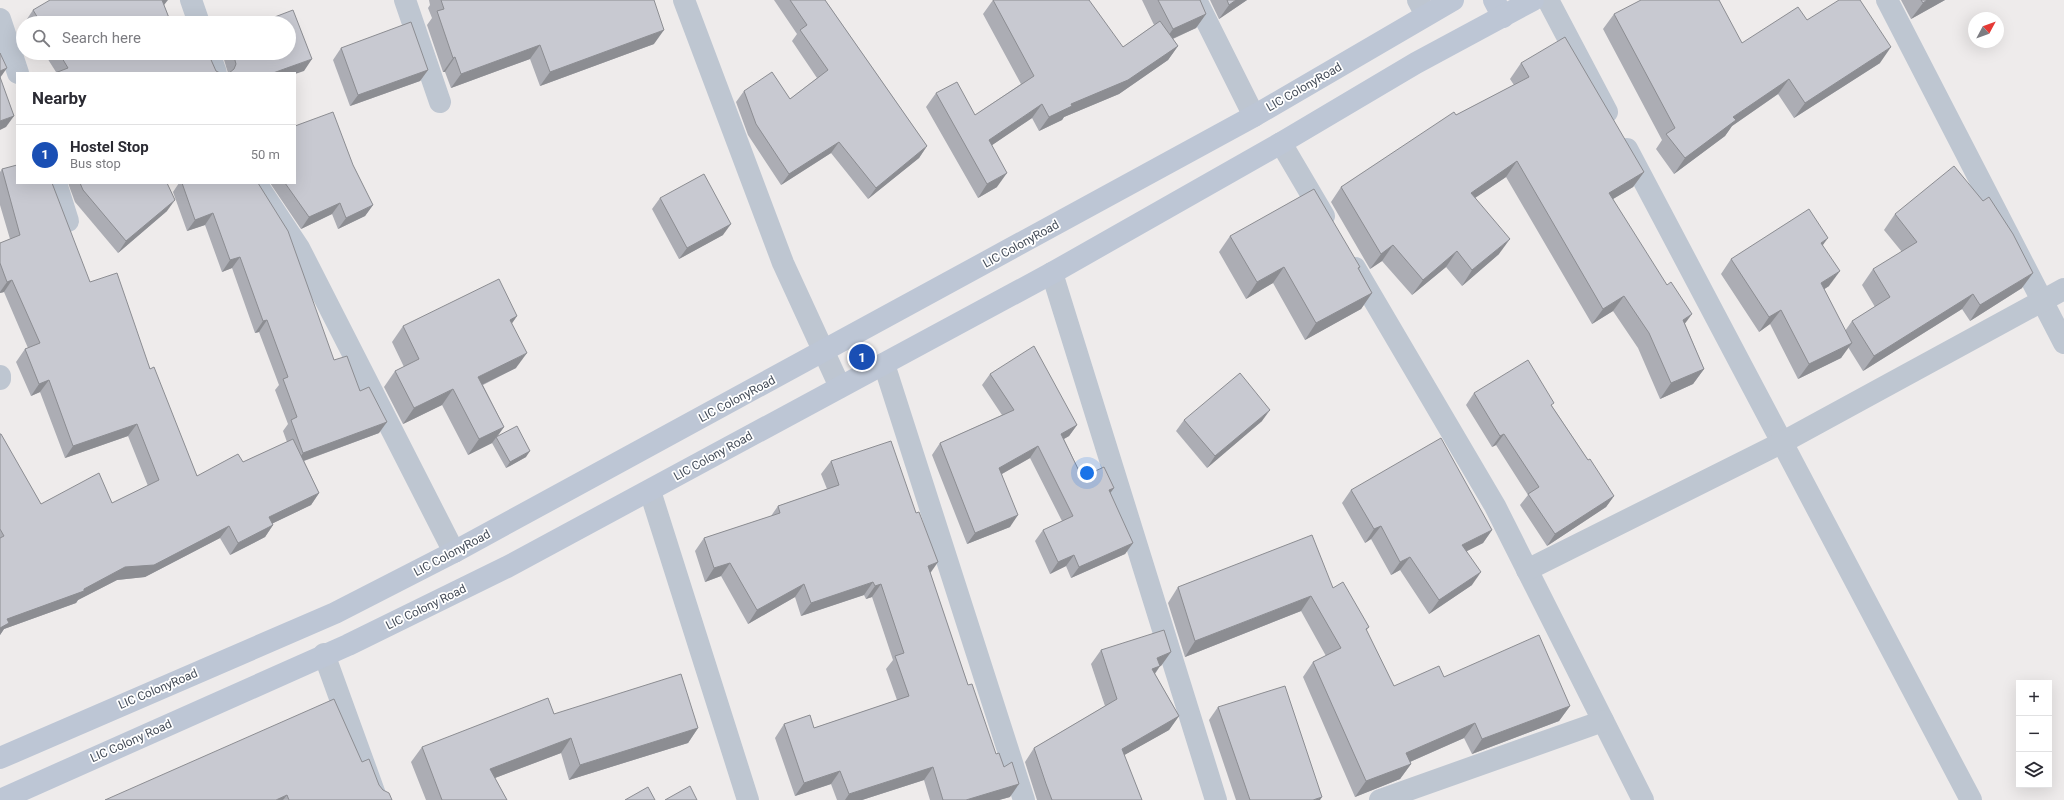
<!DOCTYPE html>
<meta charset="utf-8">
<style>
:root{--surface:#fff;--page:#f2f2f3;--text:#2b2b33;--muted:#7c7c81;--line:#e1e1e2;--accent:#111827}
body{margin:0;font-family:Roboto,sans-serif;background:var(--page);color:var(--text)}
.controls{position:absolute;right:12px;bottom:12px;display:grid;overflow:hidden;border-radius:0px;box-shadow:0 4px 16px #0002}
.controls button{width:36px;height:36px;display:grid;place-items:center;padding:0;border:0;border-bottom:1px solid var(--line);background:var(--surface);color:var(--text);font:20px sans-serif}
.compass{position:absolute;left:1968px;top:12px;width:36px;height:36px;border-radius:50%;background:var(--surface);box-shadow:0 4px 16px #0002;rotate:49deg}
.you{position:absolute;left:1087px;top:473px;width:14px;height:14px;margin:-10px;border:3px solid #fff;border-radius:50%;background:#1a73e8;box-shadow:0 0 0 6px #1a73e833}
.badge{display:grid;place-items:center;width:26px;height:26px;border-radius:50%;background:var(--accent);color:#fff;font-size:13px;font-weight:700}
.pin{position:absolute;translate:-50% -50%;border:2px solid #fff;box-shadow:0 1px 4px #0006}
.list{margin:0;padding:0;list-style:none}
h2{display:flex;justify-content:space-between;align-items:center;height:52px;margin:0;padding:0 16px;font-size:17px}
h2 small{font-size:13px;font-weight:400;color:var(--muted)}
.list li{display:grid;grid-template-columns:26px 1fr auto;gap:12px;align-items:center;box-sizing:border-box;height:60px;padding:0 16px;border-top:1px solid var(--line)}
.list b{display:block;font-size:15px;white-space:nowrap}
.list p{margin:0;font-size:13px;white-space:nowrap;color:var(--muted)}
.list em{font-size:13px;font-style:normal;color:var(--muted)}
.icon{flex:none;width:22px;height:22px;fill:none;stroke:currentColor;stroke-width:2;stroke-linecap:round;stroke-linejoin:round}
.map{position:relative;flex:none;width:2064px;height:800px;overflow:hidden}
.search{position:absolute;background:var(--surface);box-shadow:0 4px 16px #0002;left:16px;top:16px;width:280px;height:44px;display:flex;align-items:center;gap:10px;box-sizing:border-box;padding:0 14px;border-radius:22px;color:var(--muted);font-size:15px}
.panel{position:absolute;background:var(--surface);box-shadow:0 4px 16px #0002;left:16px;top:72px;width:280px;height:112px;border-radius:0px}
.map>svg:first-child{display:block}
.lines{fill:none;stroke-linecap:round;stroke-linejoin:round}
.minor{stroke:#bec6d1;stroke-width:22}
.secondary{stroke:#bdc6d5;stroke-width:22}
.wall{fill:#acadb4}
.shaded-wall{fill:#8c8d92}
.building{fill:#c8c9d1;stroke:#8c8d92}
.labels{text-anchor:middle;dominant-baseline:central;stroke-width:3.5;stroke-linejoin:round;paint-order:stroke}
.street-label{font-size:12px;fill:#444c58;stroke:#fff}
</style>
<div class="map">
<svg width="2064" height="800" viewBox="0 0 2064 800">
<rect width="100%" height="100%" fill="#eeebeb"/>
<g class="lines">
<g class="minor">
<path d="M191,0L199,23"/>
<path d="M405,0L440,102"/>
<path d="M684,0L783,263L840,387"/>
<path d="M1196,0L1254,116"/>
<path d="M1418,0L1426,15"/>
<path d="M1548,0L1607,112"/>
<path d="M1887,0L2064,343"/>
<path d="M0,19L18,73"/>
<path d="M209,53L216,73"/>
<path d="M1281,143L1324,216"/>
<path d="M1627,149L1971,800"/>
<path d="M56,183L68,221"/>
<path d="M256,183L299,248L454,552"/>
<path d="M1355,268L1495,506L1643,800"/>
<path d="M1052,273L1216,800"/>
<path d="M884,364L1024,800"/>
<path d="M0,376V379"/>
<path d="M650,491L748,800"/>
<path d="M1527,570L1783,442L2064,289"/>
<path d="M324,654L377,800"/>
<path d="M1380,800L1603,721"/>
</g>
<g class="secondary">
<path d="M1494,0L1503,17"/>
<path d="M0,758L335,613L454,552L1254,116L1453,0"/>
<path d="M0,800L348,645L507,567L1052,273L1281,143L1416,63L1533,0"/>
</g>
</g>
<g class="wall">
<path d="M429,0H654V44L540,86L530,59L451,88L445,72H443L427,25L432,18L428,8L430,5Z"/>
<path d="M774,0H825L927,146L919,158L868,199L831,153L781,185L748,135L736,102L744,91L790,99L817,78L792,41L797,34Z"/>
<path d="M993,0L1123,47L1154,25L1142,0H1200L1206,14L1196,28L1173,39L1178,46L1168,60L1119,94L1064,117L1062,120L1039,131L1032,118L992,145L997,187L978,198L926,107L936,93L975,115L1021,84L983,14Z"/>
<path d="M1210,0H1247L1219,19Z"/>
<path d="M1901,0H1945L1911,19Z"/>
<path d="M164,5L171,23H26L25,22L33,10Z"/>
<path d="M1614,14L1742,43L1807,20L1880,63L1794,118L1778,94L1732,126L1725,136L1674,174L1656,149L1662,140L1603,29Z"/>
<path d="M341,48L428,70L420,81L350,106L333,60Z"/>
<path d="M44,53H184L186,58L216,71L56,72Z"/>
<path d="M222,53H289L304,71L228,73Z"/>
<path d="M1521,63L1644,172L1633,187L1613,199L1685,324L1704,369L1693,384L1660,399L1638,348L1613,311L1592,324L1506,177L1475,198L1499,254L1462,286L1446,267L1412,295L1382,261L1370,269L1331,202L1341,187L1456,115L1514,85L1510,79Z"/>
<path d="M353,165L373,205L365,216L338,229L332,214L301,229L270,183H295Z"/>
<path d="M2,169L90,282L150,369L197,476L243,462L287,442L283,431L288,424L275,390L279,385L259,332L255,333L232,268L222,272L205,225L187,231L173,192L179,183H258L334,360L360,391L379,433L304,461L319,493L311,505L273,523V525L265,537L230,555L220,538L145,577L117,580L78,600L76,603L4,629L0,635V434L41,504L112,503L148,486L128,436L65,458L40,392L31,396L16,362L25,349L28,348L4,292L0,293V243L10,239L0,205V172Z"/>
<path d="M68,183H167V211L118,253L75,202Z"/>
<path d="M660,198L723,235L679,259L652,209Z"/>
<path d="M1895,214L2022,288L1970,321L1962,309L1863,371L1848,347L1841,358L1798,379L1770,324L1759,332L1721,274L1731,259L1823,245L1829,286L1824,289L1845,331L1852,321L1875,307L1862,285L1873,269L1902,252L1884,230Z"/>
<path d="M1230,236L1360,267L1359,269L1372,293L1361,309L1305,340L1273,283L1246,299L1219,252Z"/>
<path d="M517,316L512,323L516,368L483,385L504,427L497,437L526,457L506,468L492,443L468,455L442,405L403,424L384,387L395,371L404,367L392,342L403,326Z"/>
<path d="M990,374L1077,425L1069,436L1064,439L1082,477L1110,494L1133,543L1125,554L1071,578L1066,566L1050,574L1035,541L1043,530L1062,521L1030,458L1002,474L1010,527L967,544L932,455L940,443L1002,415L982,385Z"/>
<path d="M1474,393L1552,406L1588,460L1614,496L1606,507L1547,546L1520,505L1528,495L1496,445L1492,447L1466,405Z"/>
<path d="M1184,420L1262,421L1207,468L1176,431Z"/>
<path d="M831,461L930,573L968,685L1010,797L999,800H930L924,780L862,800H837L831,784L795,796L775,738L784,724L814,728L897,700L886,669L893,660L872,597L866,599L864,595L801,616L795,597L748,624L721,576L705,582L695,551L704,538L771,516L778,506L827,489L821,474Z"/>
<path d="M1351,490L1492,530L1483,543L1467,551L1472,585L1429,614L1400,570L1391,575L1371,539L1365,543L1342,503Z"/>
<path d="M1178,587L1333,588L1369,627L1366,631L1394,686L1444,677L1570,706L1559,721L1472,754L1464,738L1410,762L1411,764L1400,779L1355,797L1303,677L1313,662L1326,656L1301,611L1185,657L1168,603Z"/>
<path d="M1101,650L1161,666H1160L1155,674L1179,716L1169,730L1124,755L1142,800H1037L1025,762L1034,748L1105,706L1091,664Z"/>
<path d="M1218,707L1320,800H1236L1209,720Z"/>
<path d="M554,714L698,728L688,743L569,780L561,753L495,778L507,800H426L411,762L422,747Z"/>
<path d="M362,762L383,790L392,800H105Z"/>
</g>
<g class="shaded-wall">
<path d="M159,0H168L164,5L153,9Z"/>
<path d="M1236,0H1247L1219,19L1229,5Z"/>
<path d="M1927,0H1945L1911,19L1923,3Z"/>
<path d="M1206,14L1196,28L1163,43L1173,29Z"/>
<path d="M664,30L654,44L540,86L550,72Z"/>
<path d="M540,45L530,59L451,88L461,74Z"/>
<path d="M1178,46L1168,60L1119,94L1064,117L1062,120L1039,131L1049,117L1071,104Z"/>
<path d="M1891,47L1880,63L1794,118L1805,103Z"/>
<path d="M455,57L445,72H443L453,58Z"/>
<path d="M312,59L304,71L295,74V73H273Z"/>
<path d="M7,68L0,78V71Z"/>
<path d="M428,70L420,81L350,106L358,95Z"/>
<path d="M1789,79L1778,94L1732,126L1725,136L1674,174L1685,158L1733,117Z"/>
<path d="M1042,104L1032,118L979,154L989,140Z"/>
<path d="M14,116L6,127L0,130V121Z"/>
<path d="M839,142L831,153L781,185L789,174Z"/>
<path d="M927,146L919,158L868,199L876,188Z"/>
<path d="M1517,161L1506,177L1460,208L1471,193Z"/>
<path d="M1644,172L1633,187L1598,208L1609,193Z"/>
<path d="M1007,173L997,187L978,198L987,184Z"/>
<path d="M175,200L167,211L118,253L126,241Z"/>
<path d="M340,203L332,214L301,229L309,217Z"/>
<path d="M373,205L365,216L338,229L346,218Z"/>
<path d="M213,213L205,225L187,231L195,220Z"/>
<path d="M731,224L723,235L679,259L687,248Z"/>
<path d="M1828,238L1817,253L1821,243Z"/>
<path d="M1510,239L1499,254L1462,286L1472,270Z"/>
<path d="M1393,245L1382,261L1370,269L1381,254Z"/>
<path d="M1457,251L1446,267L1412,295L1423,280Z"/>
<path d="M240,257L232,268L222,272L230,260Z"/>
<path d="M1284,267L1273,283L1246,299L1257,282Z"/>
<path d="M1840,271L1829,286L1811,298L1821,283Z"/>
<path d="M2033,273L2022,288L1970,321L1980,305Z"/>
<path d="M12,280L4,292L0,293V292L7,282Z"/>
<path d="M1372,293L1361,309L1305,340L1316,323Z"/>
<path d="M1973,294L1962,309L1863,371L1874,356Z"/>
<path d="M1624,296L1613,311L1592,324L1603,309Z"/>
<path d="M1781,310L1770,324L1759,332L1769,317Z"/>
<path d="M1692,314L1681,329L1683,320Z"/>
<path d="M517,316L506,332L510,320Z"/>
<path d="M267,320L259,332L255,333L263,321Z"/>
<path d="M1852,343L1841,358L1798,379L1809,364Z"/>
<path d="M527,353L516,368L467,392L478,377Z"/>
<path d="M1704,369L1693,384L1660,399L1671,383Z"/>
<path d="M49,380L40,392L31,396L39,384Z"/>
<path d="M453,389L442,405L403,424L414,408Z"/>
<path d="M1270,410L1262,421L1207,468L1215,456Z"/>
<path d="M387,422L379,433L295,464L303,453Z"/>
<path d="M137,424L128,436L65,458L73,446Z"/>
<path d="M1077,425L1069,436L1053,445L1061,434Z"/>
<path d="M504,427L492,443L468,455L479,439Z"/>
<path d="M1504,434L1496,445L1492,447L1500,436Z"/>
<path d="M1038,446L1030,458L991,480L999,468Z"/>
<path d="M530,451L526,457L506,468L510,462Z"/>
<path d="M1114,488L1106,499L1109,490Z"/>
<path d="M319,493L311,505L261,529L269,517Z"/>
<path d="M1614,496L1606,507L1547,546L1555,534Z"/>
<path d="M1018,515L1010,527L967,544L975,533Z"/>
<path d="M273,525L265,537L230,555L238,543Z"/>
<path d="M229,526L220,538L145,577L117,580L78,600L76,603L4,629L0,635V628L7,619L84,589L125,567Z"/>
<path d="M1381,526L1371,539L1365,543L1374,529Z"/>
<path d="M1492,530L1483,543L1453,558L1462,545Z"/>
<path d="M1133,543L1125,554L1071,578L1079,567Z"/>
<path d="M1074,555L1066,566L1050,574L1058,562Z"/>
<path d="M1410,557L1400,570L1391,575L1400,562Z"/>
<path d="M938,562L929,575L928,566Z"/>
<path d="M730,563L721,576L705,582L714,568Z"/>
<path d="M1481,572L1472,585L1429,614L1439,600Z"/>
<path d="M873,582L864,595L801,616L811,603Z"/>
<path d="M804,584L795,597L748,624L757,610Z"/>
<path d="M881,584L872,597L866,599L875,586Z"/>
<path d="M1311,596L1301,611L1185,657L1195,641Z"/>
<path d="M1171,652L1161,666L1158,667L1160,666L1150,680L1142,683L1157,658Z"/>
<path d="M1570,706L1559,721L1472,754L1482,739Z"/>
<path d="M1179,716L1169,730L1112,762L1122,749Z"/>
<path d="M1475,723L1464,738L1396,768L1406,753Z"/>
<path d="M698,728L688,743L569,780L580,765Z"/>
<path d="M571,738L561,753L479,784L490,769Z"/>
<path d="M1411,764L1400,779L1355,797L1366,781Z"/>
<path d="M933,767L924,780L862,800H845L849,794Z"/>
<path d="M840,771L831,784L795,796L804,783Z"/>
<path d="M1019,784L1010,797L999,800H966Z"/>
<path d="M287,795L283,800H276Z"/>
<path d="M1322,797L1320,800H1313Z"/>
</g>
<g class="building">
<path d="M50,0H162L171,23H41L33,10Z"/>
<path d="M441,0H654L664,30L550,72L540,45L461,74L455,57L453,58L437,11L444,9Z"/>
<path d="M790,0H825L927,146L876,188L839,142L789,174L756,124L744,91L772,72L790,99L828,70L800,30L807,25Z"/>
<path d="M993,0H1089L1123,47L1160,21L1178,46L1128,80L1071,104L1072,106L1049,117L1042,104L989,140L1007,173L987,184L936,93L957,82L975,115L1034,76Z"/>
<path d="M1158,0H1200L1206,14L1173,29Z"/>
<path d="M1227,0H1236L1229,5Z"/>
<path d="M1641,0H1719L1742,43L1798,7L1807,20L1839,0H1860L1891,47L1805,103L1789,79L1733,117L1736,120L1685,158L1666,134L1675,128L1614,14Z"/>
<path d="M1921,0H1927L1923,3Z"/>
<path d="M293,10L312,59L273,73H229L234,69L236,64L233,53H289V23H259Z"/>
<path d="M411,22L428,70L358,95L341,48Z"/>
<path d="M1565,37L1644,172L1609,193L1667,285L1671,282L1692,314L1683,320L1704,369L1671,383L1649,333L1624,296L1603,309L1517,161L1471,193L1510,239L1472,270L1457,251L1423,280L1393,245L1381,254L1341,187L1454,112L1456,115L1529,77L1521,63Z"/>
<path d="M0,53L7,68L0,71Z"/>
<path d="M59,53H184L186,58L199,53H208L216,71L220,73H55L68,68Z"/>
<path d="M0,77L14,116L0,121Z"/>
<path d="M333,112L353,165L373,205L346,218L340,203L309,217L285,183H295V126Z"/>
<path d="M17,165V183H52L90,282L117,273L150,369L154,367L197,476L238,454L243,462L293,439L319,493L269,517L273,525L238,543L229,526L154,565L125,567L84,589V591L7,619L9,623L0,628V538L4,536L0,529V434H1L41,504L99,473L112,503L159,480L137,424L73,446L49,380L39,384L25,349L40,343L12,280L7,282L0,263V243L20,235L2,169Z"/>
<path d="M1954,166L1983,201L1989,197L2013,234L2033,273L1980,305L1973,294L1874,356L1852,321L1890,297L1873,269L1917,242L1895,214Z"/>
<path d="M704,174L731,224L687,248L660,198Z"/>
<path d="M80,183H167L175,200L126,241L83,190Z"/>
<path d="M182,183H258L288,231L334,360L347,356L360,391L369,387L387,422L303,453L291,420L297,417L283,379L288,377L267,320L263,321L240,257L230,260L213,213L195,220Z"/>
<path d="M1314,189L1360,267L1358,268L1372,293L1316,323L1284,267L1257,282L1230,236Z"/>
<path d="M1809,209L1828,238L1821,243L1840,271L1821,283L1852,343L1809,364L1781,310L1769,317L1731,259Z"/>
<path d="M499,279L517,316L510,320L527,353L478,377L504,427L479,439L453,389L414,408L395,371L419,359L403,326Z"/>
<path d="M1034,346L1077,425L1061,434L1082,477L1104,467L1114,488L1109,490L1133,543L1079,567L1074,555L1058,562L1043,530L1073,516L1038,446L999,468L1018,515L975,533L940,443L1014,410L990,374Z"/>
<path d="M1528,360L1554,403L1551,405L1588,460L1590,459L1614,496L1555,534L1528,494L1539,487L1504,434L1500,436L1474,393Z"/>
<path d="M1240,373L1270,410L1215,456L1184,420Z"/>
<path d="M517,426L530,451L510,462L496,437Z"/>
<path d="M1441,438L1492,530L1462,545L1481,572L1439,600L1410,557L1400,562L1381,526L1374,529L1351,490Z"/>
<path d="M891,441L916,513L919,512L938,562L928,566L968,685L972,684L996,754L999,753L1004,767L1012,762L1019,784L966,800H943L933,767L849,794L840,771L804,783L784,724L810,715L814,728L909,696L895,656L904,653L881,584L875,586L873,582L811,603L804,584L757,610L730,563L714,568L704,538L780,513L778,506L839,485L831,461Z"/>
<path d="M1312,535L1333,588L1343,582L1369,627L1366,629L1394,686L1439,666L1444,677L1539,635L1570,706L1482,739L1475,723L1406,753L1411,764L1366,781L1313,662L1341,648L1311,596L1195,641L1178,587Z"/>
<path d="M1164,630L1171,652L1157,658L1160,666L1152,669L1179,716L1122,749L1142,800H1052L1046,784L1034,748L1117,699L1101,650Z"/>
<path d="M681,674L698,728L580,765L571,738L490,769L507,800H442L422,747L548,698L554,714Z"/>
<path d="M1285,686L1322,797L1313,800H1250L1218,707Z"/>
<path d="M334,699L362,762L369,759L379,785L383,790L389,793L392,800H289L287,795L276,800H105Z"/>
<path d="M690,786L697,800H665Z"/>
<path d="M648,787L655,800H625Z"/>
</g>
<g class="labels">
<g class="street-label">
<text transform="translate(1304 87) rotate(-30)">LIC ColonyRoad</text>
<text transform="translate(1021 244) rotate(-29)">LIC ColonyRoad</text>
<text transform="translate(737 399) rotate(-28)">LIC ColonyRoad</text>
<text transform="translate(713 456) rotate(-29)">LIC Colony Road</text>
<text transform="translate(452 553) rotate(-28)">LIC ColonyRoad</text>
<text transform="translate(426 607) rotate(-26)">LIC Colony Road</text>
<text transform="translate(158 689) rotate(-23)">LIC ColonyRoad</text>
<text transform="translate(131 741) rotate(-24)">LIC Colony Road</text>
</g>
</g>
</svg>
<div class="controls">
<button>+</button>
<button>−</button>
<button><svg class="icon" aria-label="layers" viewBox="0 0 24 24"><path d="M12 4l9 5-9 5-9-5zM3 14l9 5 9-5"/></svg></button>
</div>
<svg class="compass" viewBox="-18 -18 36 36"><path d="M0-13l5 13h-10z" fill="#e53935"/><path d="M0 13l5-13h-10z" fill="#7c7c81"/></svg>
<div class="you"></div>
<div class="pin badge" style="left:862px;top:357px;background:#1a4fb4">1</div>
<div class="search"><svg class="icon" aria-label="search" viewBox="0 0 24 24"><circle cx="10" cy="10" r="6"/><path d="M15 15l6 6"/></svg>Search here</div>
<section class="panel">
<h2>Nearby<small></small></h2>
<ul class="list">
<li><span class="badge" style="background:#1a4fb4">1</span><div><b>Hostel Stop</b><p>Bus stop</p></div><em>50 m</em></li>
</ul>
</section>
</div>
